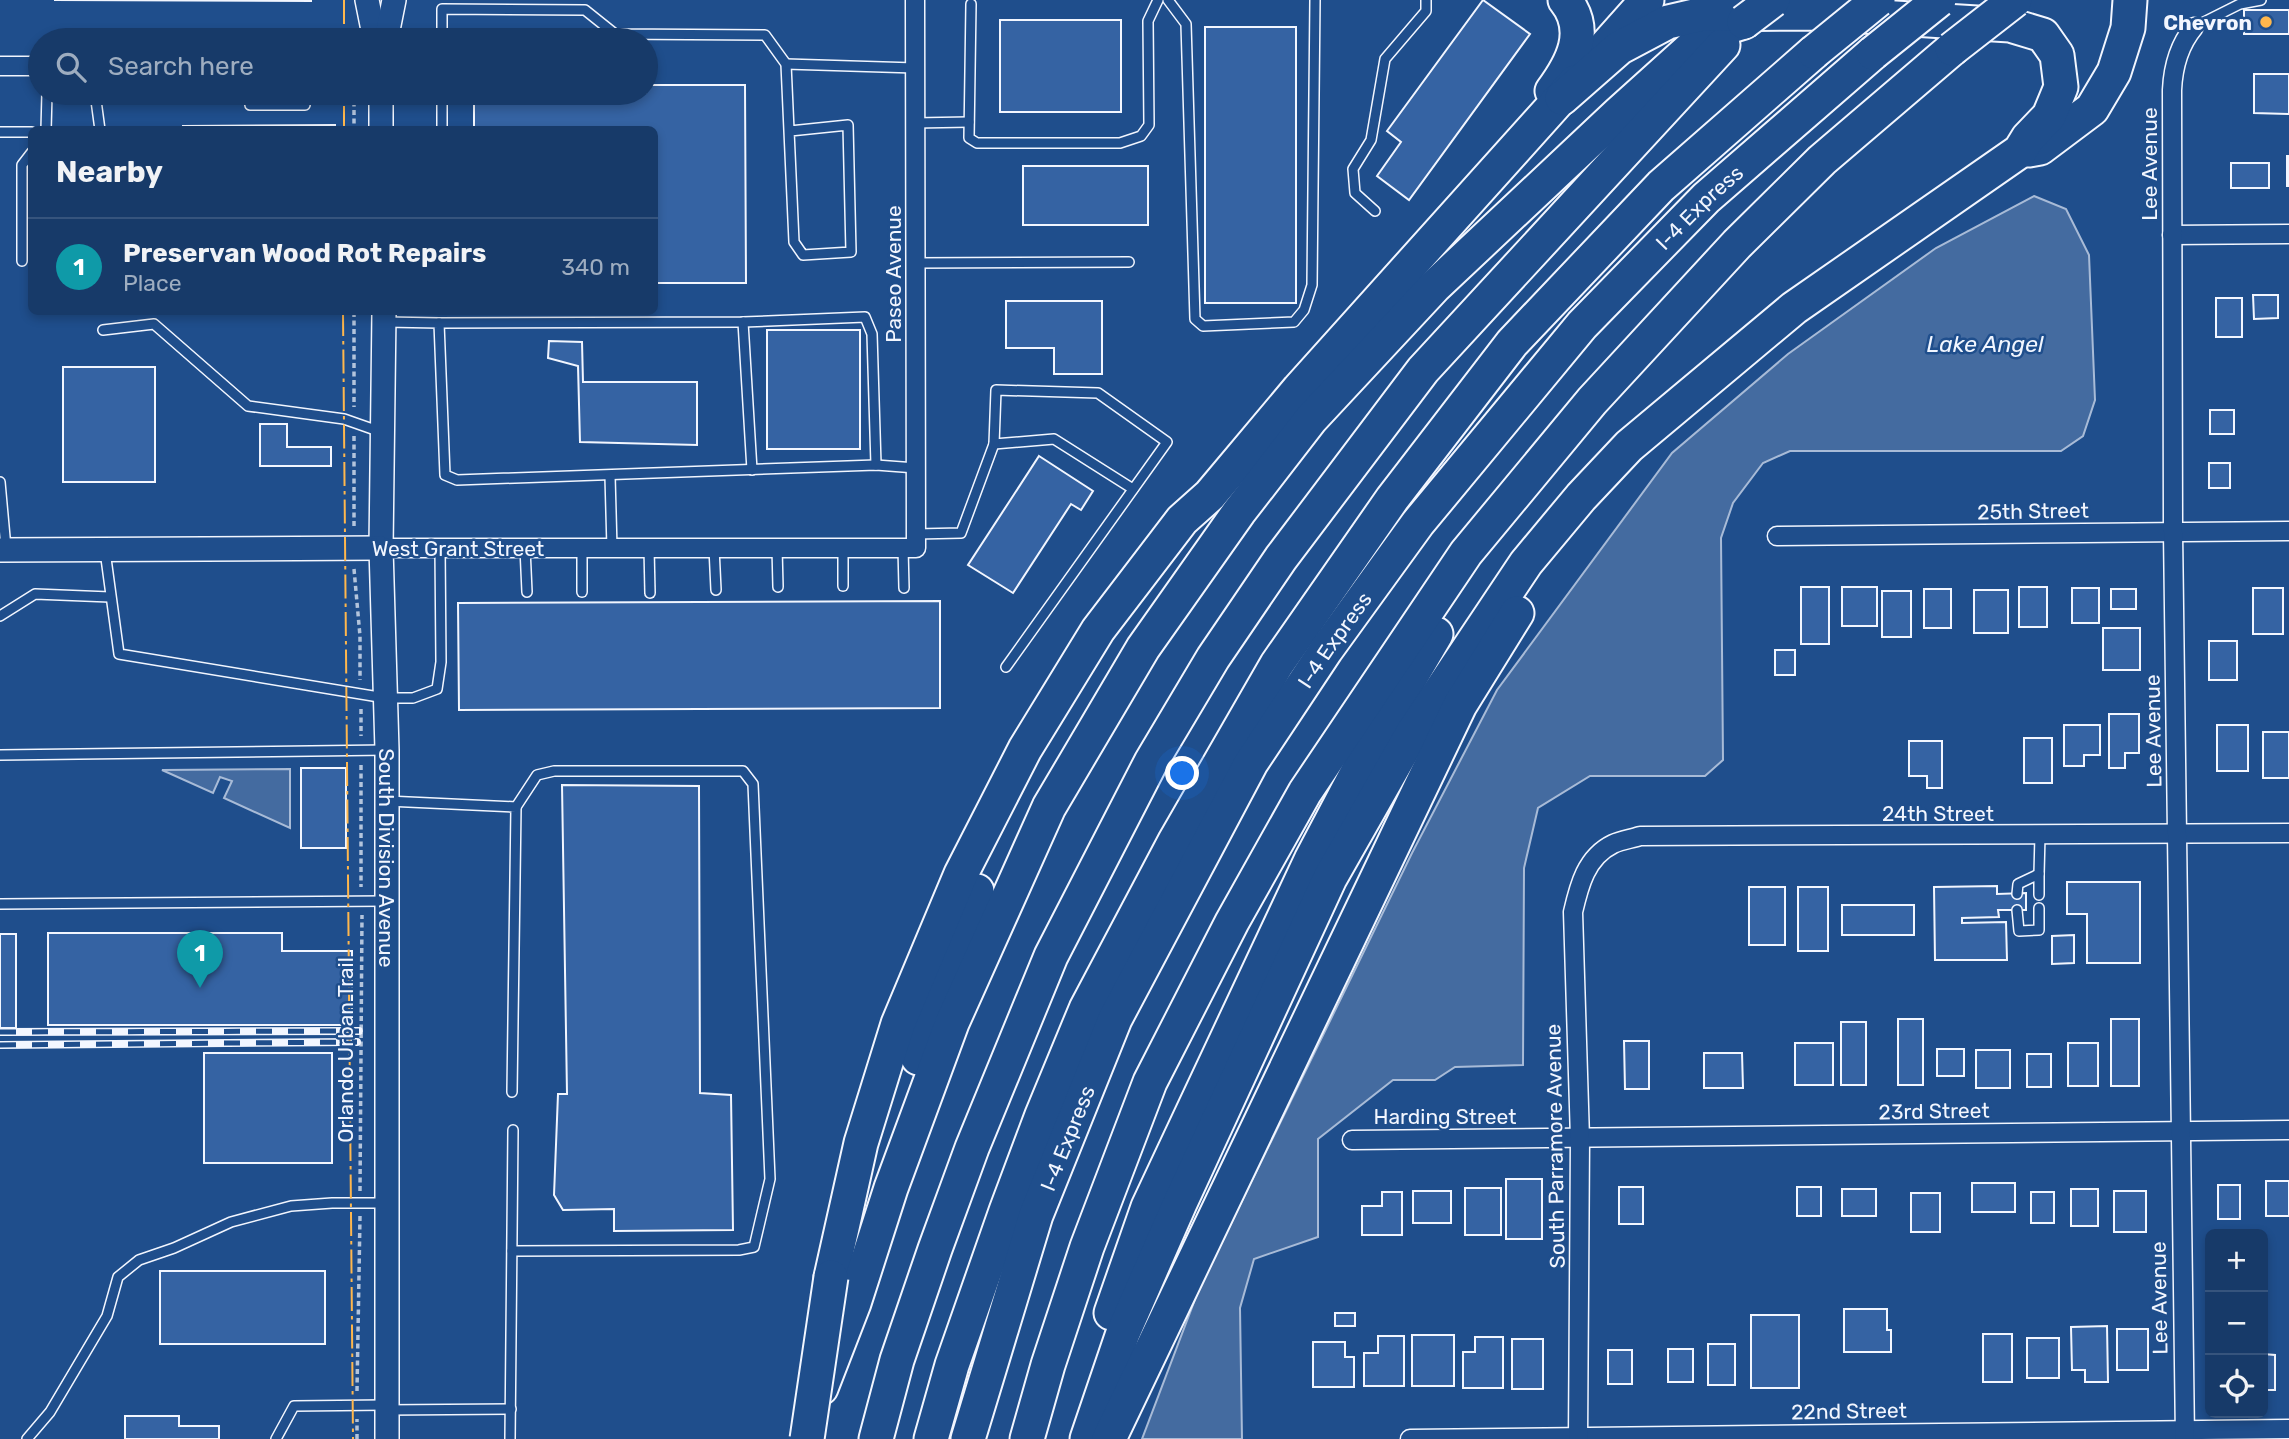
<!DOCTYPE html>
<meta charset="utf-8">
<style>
:root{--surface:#173a69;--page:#244571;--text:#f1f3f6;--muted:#9eadc0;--line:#36547d;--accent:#d6ab8b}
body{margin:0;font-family:Rubik,sans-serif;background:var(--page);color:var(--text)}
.controls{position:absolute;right:21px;bottom:21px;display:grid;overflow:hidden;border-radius:10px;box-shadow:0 4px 10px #0003}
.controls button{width:63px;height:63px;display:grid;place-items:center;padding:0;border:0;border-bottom:2px solid var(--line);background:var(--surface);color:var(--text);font:35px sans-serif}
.you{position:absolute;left:1183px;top:774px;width:24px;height:24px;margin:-18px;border:5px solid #fff;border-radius:50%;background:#1a73e8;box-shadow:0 0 0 10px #1a73e833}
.badge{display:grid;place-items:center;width:46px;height:46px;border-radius:50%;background:var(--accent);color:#fff;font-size:23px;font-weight:700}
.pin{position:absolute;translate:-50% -58px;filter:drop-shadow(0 2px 4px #0008)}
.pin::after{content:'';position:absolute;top:37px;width:24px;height:21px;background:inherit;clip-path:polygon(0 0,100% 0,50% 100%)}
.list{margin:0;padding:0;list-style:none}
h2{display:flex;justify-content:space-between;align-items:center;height:91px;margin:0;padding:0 28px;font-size:30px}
h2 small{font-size:23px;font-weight:400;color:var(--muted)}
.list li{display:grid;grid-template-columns:46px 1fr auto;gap:21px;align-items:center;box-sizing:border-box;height:98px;padding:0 28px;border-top:2px solid var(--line)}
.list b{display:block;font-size:26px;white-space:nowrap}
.list p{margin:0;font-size:23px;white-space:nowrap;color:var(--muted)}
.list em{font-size:23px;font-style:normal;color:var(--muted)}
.icon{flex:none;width:38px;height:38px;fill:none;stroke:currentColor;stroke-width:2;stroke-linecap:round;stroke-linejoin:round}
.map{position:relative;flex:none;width:2289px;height:1439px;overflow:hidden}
.search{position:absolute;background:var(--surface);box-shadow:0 4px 10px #0003;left:28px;top:28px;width:630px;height:77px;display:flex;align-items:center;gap:18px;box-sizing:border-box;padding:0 24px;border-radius:38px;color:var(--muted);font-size:26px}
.panel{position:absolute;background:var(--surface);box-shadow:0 4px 10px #0003;left:28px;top:126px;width:630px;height:189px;border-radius:10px}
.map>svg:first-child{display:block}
.water{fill:#446ba0;stroke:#a8bbd7;stroke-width:2}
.building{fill:#3563a3;stroke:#f2f6ff;stroke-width:2}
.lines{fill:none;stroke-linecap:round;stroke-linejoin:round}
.service-casing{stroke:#f2f6ff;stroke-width:12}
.minor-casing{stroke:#f2f6ff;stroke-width:21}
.tertiary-casing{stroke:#f2f6ff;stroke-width:26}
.motorway-casing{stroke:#f2f6ff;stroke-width:37}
.path{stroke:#b3c4dc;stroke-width:3.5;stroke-dasharray:5 3.5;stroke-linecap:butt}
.service{stroke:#1f4e8c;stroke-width:9}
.minor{stroke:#1f4e8c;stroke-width:18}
.tertiary{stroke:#1f4e8c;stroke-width:23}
.motorway{stroke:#1f4e8c;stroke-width:33}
.rail-casing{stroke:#f2f6ff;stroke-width:8}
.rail{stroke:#1f4e8c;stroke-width:5;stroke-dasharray:16;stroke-linecap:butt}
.motorway-bridge-casing{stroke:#f2f6ff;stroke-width:37;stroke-linecap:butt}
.motorway-bridge{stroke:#1f4e8c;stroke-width:33}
.power{stroke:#ffb74d;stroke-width:2;stroke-dasharray:24 5 3.5 5;stroke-linecap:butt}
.poi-dot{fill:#ffb74d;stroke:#1f4e8c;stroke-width:2.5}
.labels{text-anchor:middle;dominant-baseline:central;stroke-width:5;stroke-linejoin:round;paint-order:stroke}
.poi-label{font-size:21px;font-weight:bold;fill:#f2f6ff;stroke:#1f4e8c;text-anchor:end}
.street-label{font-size:21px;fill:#f2f6ff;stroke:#1f4e8c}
.water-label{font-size:23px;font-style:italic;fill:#f2f6ff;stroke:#1f4e8c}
</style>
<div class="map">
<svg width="2289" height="1439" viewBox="0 0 2289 1439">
<rect width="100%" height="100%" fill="#1f4e8c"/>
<g class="water">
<path d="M2034,196L2066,209L2089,255L2095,400L2083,436L2061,451H1790L1763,463L1733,503L1721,538L1723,760L1705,776H1590L1538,808L1524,868L1523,1065L1455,1067L1435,1080H1393L1318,1139V1237L1254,1259L1240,1308L1242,1439H1142L1199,1289L1412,853L1497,690L1672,453L1788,354L1936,248Z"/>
<path d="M290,769V828L224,798L232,781L220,777L213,793L162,770Z"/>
</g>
<g class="building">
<path d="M54,0H311V1Z"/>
<path d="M1483,0L1530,34L1409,200L1377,176L1401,142L1387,131Z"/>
<rect x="2244" y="10" width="45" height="24"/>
<rect x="1000" y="20" width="121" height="92"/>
<rect x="1205" y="27" width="91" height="276"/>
<path d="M2254,74H2289V114L2254,113Z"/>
<path d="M646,85H745L746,283H654V130H474V103H552V93H646Z"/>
<path d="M335,125V130H183V126Z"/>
<rect x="2287" y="156" width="2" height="30"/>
<rect x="2231" y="163" width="38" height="25"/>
<rect x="1023" y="166" width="125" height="59"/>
<path d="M2253,295H2278V318L2254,319Z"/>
<rect x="2216" y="298" width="26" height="39"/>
<path d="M1006,301H1102V374H1054V348H1006Z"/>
<rect x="767" y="330" width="93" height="119"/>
<path d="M549,341L582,342L583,382H697V445L580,442L578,366L548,358Z"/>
<rect x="63" y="367" width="92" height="115"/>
<rect x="2210" y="410" width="24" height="24"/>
<path d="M260,424H287V447H331V466H260Z"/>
<path d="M1039,456L1093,491L1081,510L1071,504L1013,593L968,565Z"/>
<rect x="2209" y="463" width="21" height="25"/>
<rect x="1801" y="587" width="28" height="57"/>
<rect x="1842" y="587" width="35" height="39"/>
<rect x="2019" y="587" width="28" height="40"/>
<rect x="2072" y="588" width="27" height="35"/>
<rect x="2253" y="588" width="30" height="46"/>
<rect x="1924" y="589" width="27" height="39"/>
<rect x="2111" y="589" width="25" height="20"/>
<rect x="1974" y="590" width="34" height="43"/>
<rect x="1882" y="591" width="29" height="46"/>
<path d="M940,601V708L459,710L458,603Z"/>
<rect x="2103" y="628" width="37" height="42"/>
<rect x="2209" y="641" width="28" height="39"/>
<rect x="1775" y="650" width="20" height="25"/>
<path d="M2109,714H2139V753H2125V768H2109Z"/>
<path d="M2064,725H2100V755H2084V766H2064Z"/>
<rect x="2217" y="725" width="31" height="46"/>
<rect x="2263" y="732" width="26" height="46"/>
<rect x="2024" y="738" width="28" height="45"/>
<path d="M1909,741H1942V788H1927V776H1909Z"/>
<rect x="301" y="768" width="45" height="80"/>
<path d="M562,785L699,786L700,1093L731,1095L733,1230L614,1231V1209L563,1210L554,1195L558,1094H567Z"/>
<path d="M2067,882H2140V963H2087V914H2067Z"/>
<path d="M1997,886V894L2026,893V910H1998L1999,917L1962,918V923L2006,922L2007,960H1935L1934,887Z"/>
<rect x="1749" y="887" width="36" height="58"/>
<rect x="1798" y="887" width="30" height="64"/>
<rect x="1842" y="905" width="72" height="30"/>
<path d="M48,933H282V951H352V1025H48Z"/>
<rect x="0" y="934" width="16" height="94"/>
<path d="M2074,935V963L2052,964V936Z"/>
<rect x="1898" y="1019" width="25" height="66"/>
<rect x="2111" y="1019" width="28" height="67"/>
<rect x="1841" y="1022" width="25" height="63"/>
<path d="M1624,1041H1649V1089H1625Z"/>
<rect x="1795" y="1043" width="38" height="42"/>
<rect x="2068" y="1043" width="30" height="43"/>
<rect x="1937" y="1049" width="27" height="27"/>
<rect x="1976" y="1050" width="34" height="38"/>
<rect x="204" y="1053" width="128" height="110"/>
<path d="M1704,1053H1742L1743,1088H1704Z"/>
<rect x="2027" y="1054" width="24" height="33"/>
<rect x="1506" y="1179" width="36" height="60"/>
<rect x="2266" y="1181" width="23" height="35"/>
<rect x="1972" y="1183" width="43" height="29"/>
<rect x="2218" y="1185" width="22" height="34"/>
<rect x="1619" y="1187" width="24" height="37"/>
<rect x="1797" y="1187" width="24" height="29"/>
<rect x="1465" y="1188" width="36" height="47"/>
<rect x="1842" y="1189" width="34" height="27"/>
<rect x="2071" y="1189" width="27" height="37"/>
<rect x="1413" y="1191" width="38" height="32"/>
<rect x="2114" y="1191" width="32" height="41"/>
<path d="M1382,1192H1402V1235H1362V1206H1382Z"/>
<rect x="2031" y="1192" width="23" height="31"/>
<rect x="1911" y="1193" width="29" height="39"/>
<rect x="160" y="1271" width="165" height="73"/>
<path d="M1844,1309H1887V1330H1891V1352H1844Z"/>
<rect x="1335" y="1313" width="20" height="13"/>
<rect x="1751" y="1315" width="48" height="73"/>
<path d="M2107,1326L2108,1382H2085V1370H2072L2071,1327Z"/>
<rect x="2117" y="1329" width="31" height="41"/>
<rect x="1983" y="1334" width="29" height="48"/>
<rect x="1412" y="1335" width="42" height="51"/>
<path d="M1378,1336H1404V1386H1364V1353H1378Z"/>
<path d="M1475,1337H1503V1388H1463V1352H1475Z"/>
<rect x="2027" y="1338" width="32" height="40"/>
<rect x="1512" y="1339" width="31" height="50"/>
<path d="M1313,1342H1345V1357H1354V1387H1313Z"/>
<rect x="1708" y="1344" width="27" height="41"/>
<rect x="1668" y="1349" width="25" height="33"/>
<rect x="1608" y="1350" width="24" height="34"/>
<path d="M2263,1354L2275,1355V1390H2263Z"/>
<path d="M125,1416H179V1426H219V1439H125Z"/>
</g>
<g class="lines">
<g class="service-casing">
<g id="service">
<path d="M1168,0L1186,24L1195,319L1203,326L1294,322L1304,310L1312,285L1315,0"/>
<path d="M971,4L969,138L977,143H1120L1141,136L1149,125L1148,21L1158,0"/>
<path d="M2194,27L2240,4L2261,0"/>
<path d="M442,40V9L585,10L615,34L765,35L786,64L794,242L803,255L851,252L848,125L790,131"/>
<path d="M786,64L915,68"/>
<path d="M95,93L100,130"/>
<path d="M249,93L250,105H305V93"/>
<path d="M915,123L969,122"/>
<path d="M46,130L47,93"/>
<path d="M442,130V93"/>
<path d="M0,132H32"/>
<path d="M1375,211L1355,193L1353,169L1371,140L1385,59L1426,11V0"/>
<path d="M22,261V165L32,152"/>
<path d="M915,263L1129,262"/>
<path d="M386,322L439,323L445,475L457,480L876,465L916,468"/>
<path d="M743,322L752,470"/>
<path d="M439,323L743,322L865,317L872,334L876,465"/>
<path d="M103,330L154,324L248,406L344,419L381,432"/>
<path d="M994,444L1054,439L1133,489"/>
<path d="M610,476L612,548"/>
<path d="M0,482L6,548"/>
<path d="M916,534L961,533L994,444L996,390L1098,393L1167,442L1006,667"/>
<path d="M525,548L527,592"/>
<path d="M582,548V592"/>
<path d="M649,548L650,593"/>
<path d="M714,548L716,590"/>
<path d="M777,548L778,587"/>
<path d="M843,548V586"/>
<path d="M903,548L904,588"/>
<path d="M105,551L119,654L385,698H413L437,689L441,662L440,548"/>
<path d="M0,616L35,594L110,597"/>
<path d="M0,755L387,750"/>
<path d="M387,801L516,807L512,1092"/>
<path d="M2039,874L2040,835"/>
<path d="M2017,894L2018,884L2039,874V895"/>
<path d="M0,904L385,901"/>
<path d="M2017,910L2019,931L2039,930V908"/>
<path d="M512,1251L739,1250L754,1247L770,1179L753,784L743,771H554L537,775L516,807"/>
<path d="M386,1410L511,1409"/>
<path d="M27,1439L50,1412L107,1316L118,1277L139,1260L174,1248L231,1222L291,1206L332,1203H385"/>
<path d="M276,1439L294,1406L385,1405"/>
<path d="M510,1439L513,1130"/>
</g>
</g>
<g class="minor-casing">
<g id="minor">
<path d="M0,66H40"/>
<path d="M2172,235L2289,234"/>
<path d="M1777,536L2289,531"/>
<path d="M381,548H916L915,0"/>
<path d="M1352,1140L2289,1130"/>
<path d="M1410,1439L2289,1429"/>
<path d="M1578,1439L1580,1139L1573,912C1579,886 1586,857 1613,844C1621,840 1631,839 1640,836L2289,833"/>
<path d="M2185,1439L2173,532L2172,90C2173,68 2179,45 2194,27"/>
</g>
</g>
<g class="tertiary-casing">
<g id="tertiary">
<path d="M367,0L375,40"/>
<path d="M386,40L394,0"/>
<path d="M381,93V130"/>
<path id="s1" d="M384,312L381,548L387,750V1439"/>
<path d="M0,550L381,548"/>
</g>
</g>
<g class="motorway-casing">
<g id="motorway">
<path d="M1606,46L1647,0"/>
<path d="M1552,91C1572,64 1590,31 1565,0"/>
<path d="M2029,150L2040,148L2092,109L2114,72L2128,28L2130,0"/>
<path d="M918,1058L932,1011L977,891"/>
<path d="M831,1277L861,1143L898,1024L961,874L1025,749L1098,630L1182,520L1210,495L1299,389L1575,82"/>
<path d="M1111,1313L1148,1207L1311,860L1377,735L1436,634"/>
<path d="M821,1388L854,1303L891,1188L952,1023L1049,807L1143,648L1239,512L1311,419L1435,286L1618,114L1708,33L1744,22"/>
<path d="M876,1439L897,1360L935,1249L972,1148L1051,956L1151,762L1213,658L1281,558L1423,370L1723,45"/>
<path d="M931,1439L952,1365L1006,1211L1042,1115L1086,1009L1175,841L1277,664L1392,499L1512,343L1661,186L1814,52"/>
<path id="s2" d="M968,1439L1036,1215L1115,1019L1251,763L1326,650L1418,523L1582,325L1706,198L1873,53"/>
<path d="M1027,1439L1048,1365L1087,1247L1150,1082L1232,922L1305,792L1466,553L1592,401L1737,244L1822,160L1952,49"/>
<path d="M1087,1439L1123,1333L1180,1203L1330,878L1413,732L1526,563L1581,497L1629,446L1794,308L2020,151L2028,138L2049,116L2061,87L2057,55L2043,35L2010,25L1814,13L1703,14L1668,22L1619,48L1562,98"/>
<path d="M1109,1439L1460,705L1517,613"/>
</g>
</g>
<g class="path">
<path d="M354,93V130"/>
<path d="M354,312V407"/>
<path d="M354,436V526"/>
<path d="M354,569L360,636V680"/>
<path d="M361,709V736"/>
<path d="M361,765V887"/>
<path d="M360,1191L362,915"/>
<path d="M357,1391L360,1216"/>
<path d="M357,1439V1419"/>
</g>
<use href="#service" class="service"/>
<use href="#minor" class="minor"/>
<use href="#tertiary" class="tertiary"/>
<use href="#motorway" class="motorway"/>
<g class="rail-casing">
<g id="rail">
<path d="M0,1032L359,1031"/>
<path d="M0,1045L357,1042"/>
</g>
</g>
<use href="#rail" class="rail"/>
<g class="motorway-bridge-casing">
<g id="motorway-bridge">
<path d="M1744,22L1773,0"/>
<path d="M1952,49L2015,0"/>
<path d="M1814,52L1878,0"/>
<path d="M1873,53L1939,0"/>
<path d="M807,1439L831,1277"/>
</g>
</g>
<use href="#motorway-bridge" class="motorway-bridge"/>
<g class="power">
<path d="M344,0V40"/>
<path d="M344,130V93"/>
<path d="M343,312L353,1439"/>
</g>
</g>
<circle class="poi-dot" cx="2266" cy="22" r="7"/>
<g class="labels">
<g class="poi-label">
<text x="2252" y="22">Chevron</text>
</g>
<g class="street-label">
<text transform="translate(2149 164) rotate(-90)">Lee Avenue</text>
<text stroke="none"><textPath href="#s2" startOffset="1451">I-4 Express</textPath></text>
<text transform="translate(893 274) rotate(-90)">Paseo Avenue</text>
<text transform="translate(2033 511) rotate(-1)">25th Street</text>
<text x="458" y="548">West Grant Street</text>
<text stroke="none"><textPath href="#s2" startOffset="884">I-4 Express</textPath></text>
<text transform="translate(2153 731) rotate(-91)">Lee Avenue</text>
<text x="1938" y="813">24th Street</text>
<text stroke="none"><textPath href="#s1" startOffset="546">South Division Avenue</textPath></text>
<text transform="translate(345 1050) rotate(-90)">Orlando Urban Trail</text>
<text transform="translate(1934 1111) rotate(-1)">23rd Street</text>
<text x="1445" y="1116">Harding Street</text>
<text stroke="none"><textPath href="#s2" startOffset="317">I-4 Express</textPath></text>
<text transform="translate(1555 1146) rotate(-91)">South Parramore Avenue</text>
<text transform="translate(2159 1298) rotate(-91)">Lee Avenue</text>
<text transform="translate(1849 1411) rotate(-1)">22nd Street</text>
</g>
<g class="water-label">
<text x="1985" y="344">Lake Angel</text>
</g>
</g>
</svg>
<div class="controls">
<button>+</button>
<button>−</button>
<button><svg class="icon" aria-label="locate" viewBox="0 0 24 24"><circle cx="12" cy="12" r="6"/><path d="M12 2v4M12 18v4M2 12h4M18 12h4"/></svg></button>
</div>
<div class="you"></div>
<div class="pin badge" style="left:200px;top:988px;background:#0f9aa8">1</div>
<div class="search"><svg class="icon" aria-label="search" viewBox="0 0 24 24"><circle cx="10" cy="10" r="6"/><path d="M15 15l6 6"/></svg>Search here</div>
<section class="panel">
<h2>Nearby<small></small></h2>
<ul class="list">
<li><span class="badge" style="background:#0f9aa8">1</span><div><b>Preservan Wood Rot Repairs</b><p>Place</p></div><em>340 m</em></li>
</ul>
</section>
</div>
